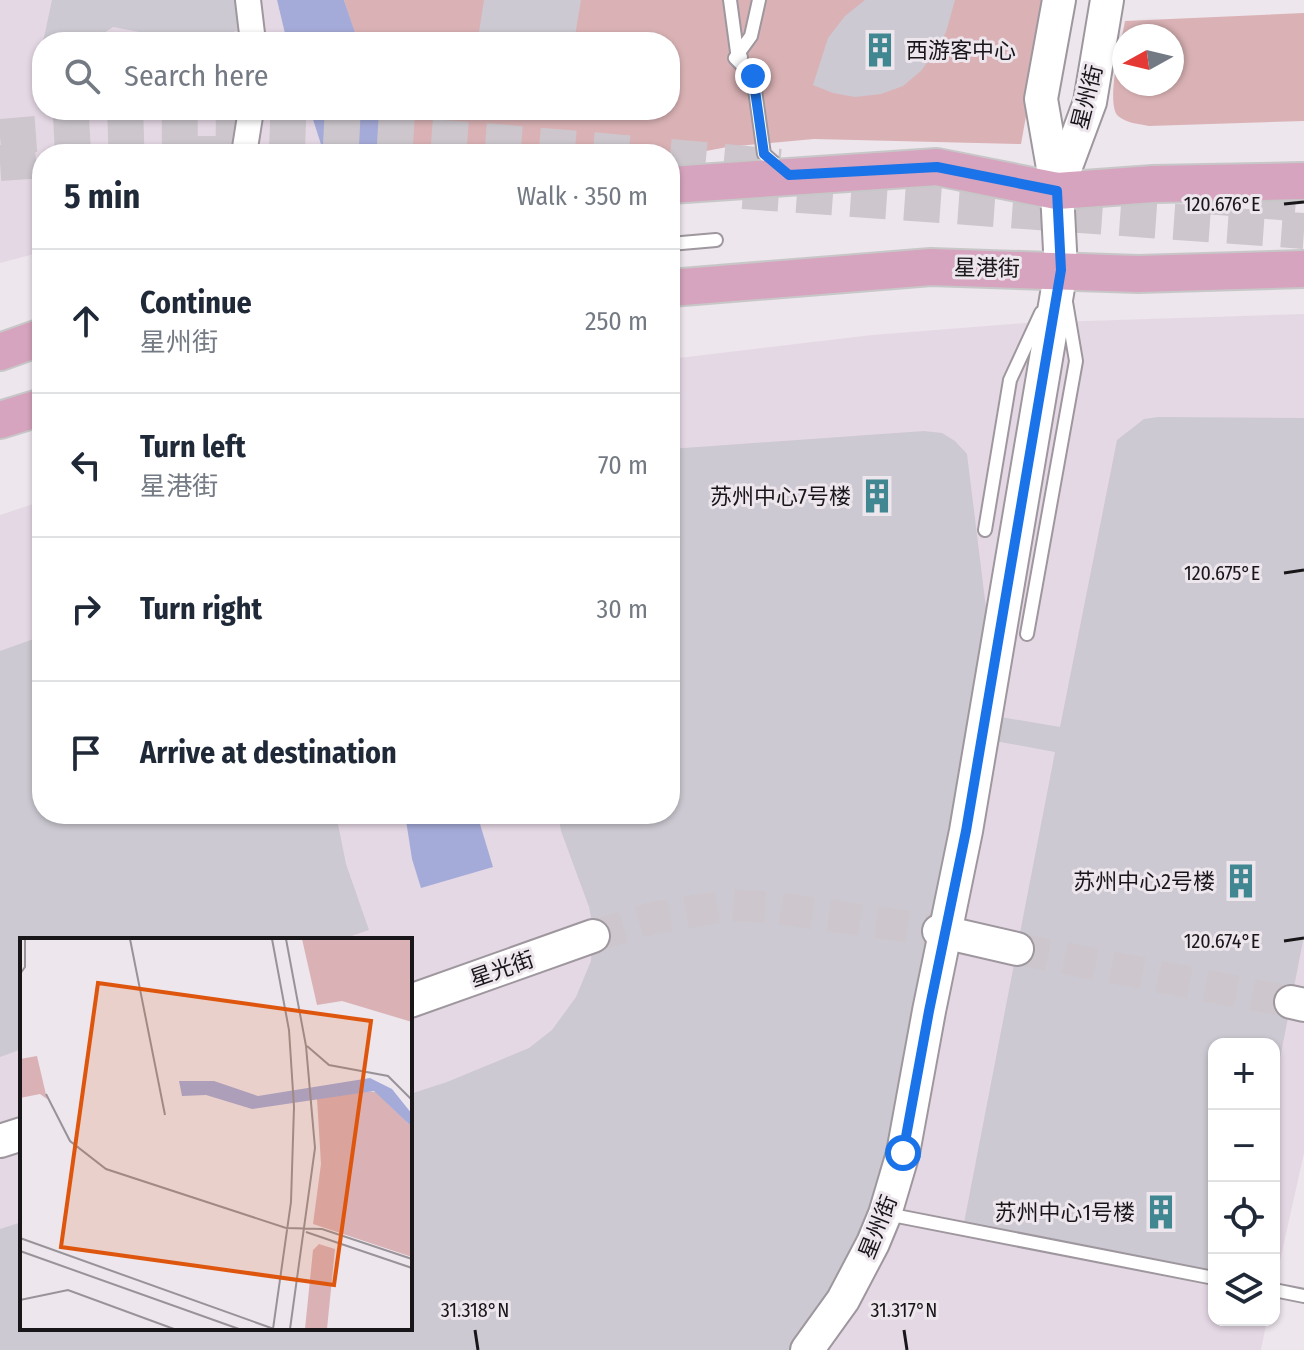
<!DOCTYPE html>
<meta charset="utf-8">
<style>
:root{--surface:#fff;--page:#f2f2f3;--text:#1f2937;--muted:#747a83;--line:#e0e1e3}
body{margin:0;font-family:"Fira Sans Condensed","Noto Sans SC",sans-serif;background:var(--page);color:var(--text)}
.controls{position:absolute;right:24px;bottom:24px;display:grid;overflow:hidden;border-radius:16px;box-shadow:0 2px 6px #0004}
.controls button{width:72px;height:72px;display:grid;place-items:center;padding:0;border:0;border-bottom:2px solid var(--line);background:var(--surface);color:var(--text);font:40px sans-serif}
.compass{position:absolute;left:1112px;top:24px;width:72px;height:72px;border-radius:50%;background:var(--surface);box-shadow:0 2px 6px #0004;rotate:262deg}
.stop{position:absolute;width:24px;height:24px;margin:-18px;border:6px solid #1a73e8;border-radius:50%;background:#fff}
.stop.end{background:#1a73e8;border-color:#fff;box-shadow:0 2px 8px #0008}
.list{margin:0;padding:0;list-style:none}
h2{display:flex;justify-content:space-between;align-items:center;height:104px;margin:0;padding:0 32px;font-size:34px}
h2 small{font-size:26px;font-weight:400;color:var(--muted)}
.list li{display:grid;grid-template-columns:52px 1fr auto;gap:24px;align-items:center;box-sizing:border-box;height:144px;padding:0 32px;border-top:2px solid var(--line)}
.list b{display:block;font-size:30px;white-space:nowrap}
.list p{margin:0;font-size:26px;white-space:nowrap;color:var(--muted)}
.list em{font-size:26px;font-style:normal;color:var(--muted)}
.icon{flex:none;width:44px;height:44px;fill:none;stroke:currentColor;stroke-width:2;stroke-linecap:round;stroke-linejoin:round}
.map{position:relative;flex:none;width:1304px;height:1350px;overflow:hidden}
.search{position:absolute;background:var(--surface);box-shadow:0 2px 6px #0004;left:32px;top:32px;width:648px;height:88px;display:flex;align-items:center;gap:20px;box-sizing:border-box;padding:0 28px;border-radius:32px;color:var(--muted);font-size:30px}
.panel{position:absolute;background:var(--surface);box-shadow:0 2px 6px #0004;left:32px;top:144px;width:648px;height:680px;border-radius:32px}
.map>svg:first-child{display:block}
.built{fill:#e5d8e5;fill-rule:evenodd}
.green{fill:#dab2b5;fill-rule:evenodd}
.water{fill:#a5abd8}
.building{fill:#ccc9d2}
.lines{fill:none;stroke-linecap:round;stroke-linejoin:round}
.secondary-tunnel{stroke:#cdc7cd;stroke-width:32;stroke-dasharray:32 16;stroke-linecap:butt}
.primary-tunnel{stroke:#cdc7cd;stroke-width:36;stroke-dasharray:36 18;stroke-linecap:butt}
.lane-casing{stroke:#9e979e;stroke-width:16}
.street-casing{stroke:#9e979e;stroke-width:28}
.secondary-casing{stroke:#9e979e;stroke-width:36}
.primary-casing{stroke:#c8c7c8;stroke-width:40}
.lane{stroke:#fff;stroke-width:12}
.street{stroke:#fff;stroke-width:24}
.secondary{stroke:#fff;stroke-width:32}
.primary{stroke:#d6a4be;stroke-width:36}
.route{stroke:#1a73e8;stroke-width:10}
.ticks{fill:none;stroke:#191619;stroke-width:3}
.labels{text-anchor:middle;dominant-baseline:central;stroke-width:6;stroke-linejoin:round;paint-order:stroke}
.poi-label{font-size:22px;fill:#191619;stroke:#ede6ed;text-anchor:end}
.street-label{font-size:22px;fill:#191619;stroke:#ede6ed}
.inset-road{fill:none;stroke:#989398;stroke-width:2}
.view{fill:#de560d;fill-opacity:0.15;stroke:#de560d;stroke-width:4}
.inset-edge{fill:none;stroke:#191619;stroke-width:4}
.ticks-label{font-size:20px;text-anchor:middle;fill:#191619;stroke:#ede6ed;stroke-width:6;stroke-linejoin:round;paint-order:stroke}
</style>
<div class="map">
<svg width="1304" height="1350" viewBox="0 0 1304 1350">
<rect width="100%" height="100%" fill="#ede6ed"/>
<g class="built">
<path d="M0,0H277L287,42H42V110H310L324,154H42V252L0,263Z"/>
<path d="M1304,314V1153L1274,1288V1044H1214V1320H1267L1261,1350H0V515L42,501V814H670V359L872,335L1025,323ZM22,940H410V1328H22Z"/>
</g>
<g class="green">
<path d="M344,0H1047L1021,144L814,139L727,147L670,158V154H395L380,110H670V42H357Z"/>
<path d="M1304,13V121L1149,126C1139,124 1126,123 1118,116C1105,103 1122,39 1125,21ZM1124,36H1172V84H1124Z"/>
</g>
<g class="water">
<path d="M277,0H344L358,42H287Z"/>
<path d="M310,110H380L395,154H324Z"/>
<path d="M405,814H477L493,867L421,888L412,859Z"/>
</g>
<g class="building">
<path d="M52,0H235L245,29L195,41L193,35H155L113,27L91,42H43Z"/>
<path d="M484,0H581L574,42H533L479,32Z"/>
<path d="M865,0H955L946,32L934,53L921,71L903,86L881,94L855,97L833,93L813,85L828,38L845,16Z"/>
<path d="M1158,417L1304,418V936L1275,1084L1274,1044H1214V1278L963,1228L1055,752L973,737L884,1200L809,1350H0V1229L22,1222V1328H410V1094L447,1082L529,1048L552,1030L576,997L591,961L593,927L589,907L561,831L558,814H670V449L924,431L942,433L955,441L967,454L988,624L977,713L1060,727L1117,440L1144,419Z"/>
<path d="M42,636V814H336L346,864L369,930L340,940H22V1049L0,1057V651Z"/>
</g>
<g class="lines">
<g class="secondary-tunnel">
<path d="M593,936L653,918L731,905L777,908L939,931"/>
<path d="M1017,949L1291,1002"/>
</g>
<g class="primary-tunnel">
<path d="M0,137C212,117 424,135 635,154"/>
<path d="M184,154H216"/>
<path d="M670,157L780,167"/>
<path d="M0,163L42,160"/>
<path d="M743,191L1304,231"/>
<path d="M1206,196L1304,204"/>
</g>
<g class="lane-casing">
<g id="lane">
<path d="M730,0L737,52L741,57"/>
<path d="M759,0L751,36L735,58L753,76L764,154L783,171"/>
<path d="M670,244L716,240"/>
<path d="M985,530L1010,380L1041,313"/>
<path d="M1027,634L1076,361L1066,302"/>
<path d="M887,1214L1214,1278"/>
<path d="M1274,1290L1304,1296"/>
</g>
</g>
<g class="street-casing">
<g id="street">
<path d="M248,0L253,42"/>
<path d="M244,154L251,110"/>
</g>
</g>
<g class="secondary-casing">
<g id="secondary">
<path d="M1058,188L1090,102L1107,0"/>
<path d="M939,931L1017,949"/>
<path d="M410,1001L593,936"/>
<path d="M1291,1002L1304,1005"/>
<path d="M0,1141L22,1134"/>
<path d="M807,1350L843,1300L873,1243L885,1214L903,1153L929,1011L966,831L1061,270L1057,191L1041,99L1059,0"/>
</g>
</g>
<g class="primary-casing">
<g id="primary">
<path d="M670,185L937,167L1057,191L1153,184L1304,181"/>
<path d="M670,288L931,267L1138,274L1304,269"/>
<path d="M0,352L42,337"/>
<path d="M0,420L42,407"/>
</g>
</g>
<use href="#lane" class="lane"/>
<use href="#street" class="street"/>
<use href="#secondary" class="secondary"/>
<use href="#primary" class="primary"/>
</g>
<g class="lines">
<path class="route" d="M753,76L764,154L789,175L937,167L1057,191L1061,270L966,831L929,1011L903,1153"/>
</g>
<path class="ticks" d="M1284,204L1304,202M1284,573L1304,570M1284,941L1304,938M475,1330L478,1350M904,1330L907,1350"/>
<defs>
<g id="building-bare" transform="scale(2.76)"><path d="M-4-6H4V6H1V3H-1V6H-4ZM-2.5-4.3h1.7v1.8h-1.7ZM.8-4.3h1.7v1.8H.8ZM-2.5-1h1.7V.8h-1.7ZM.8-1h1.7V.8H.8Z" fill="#418792" stroke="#ede6ed" stroke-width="2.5" paint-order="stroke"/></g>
</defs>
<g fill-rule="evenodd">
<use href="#building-bare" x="880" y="50"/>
<use href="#building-bare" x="877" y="496"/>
<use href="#building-bare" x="1241" y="881"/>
<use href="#building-bare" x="1161" y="1212"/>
</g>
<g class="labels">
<g class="poi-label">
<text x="906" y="50" text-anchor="start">西游客中心</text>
<text x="851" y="496">苏州中心7号楼</text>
<text x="1215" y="881">苏州中心2号楼</text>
<text x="1135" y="1212">苏州中心1号楼</text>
</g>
<g class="street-label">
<text transform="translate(1087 97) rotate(-76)">星州街</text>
<text transform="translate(987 268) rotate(1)">星港街</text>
<text transform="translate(502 969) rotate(-19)">星光街</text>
<text transform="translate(878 1227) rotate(-68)">星州街</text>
</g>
</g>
<g transform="translate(20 938)">
<rect width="392" height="392" fill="#ede6ed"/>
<path d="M282,1H392V84L322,63L297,67ZM17,118L27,161L20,156L0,160V121ZM342,153L356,154L392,189V319L293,286L301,226L297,161ZM299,306L315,311L307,391H285L293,312Z" fill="#dab2b5"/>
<path d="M350,140L372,151L392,176V189L354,153L232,171L186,157L162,158L159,143H194L238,158Z" fill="#a5abd8"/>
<path class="inset-road" d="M110,1L145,177M252,1L269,92L274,169L271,264L253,391M266,1L286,108L295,210L270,391M0,36L5,29V1M287,108L309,127L368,138L392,162M26,156L50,203L86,231L266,290L302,291L392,321M286,294L392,330M0,300L254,391M0,313L219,391M0,362L48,352L154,391"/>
<path class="view" d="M78,45L351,83L314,347L41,309Z"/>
<rect width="392" height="392" class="inset-edge"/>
</g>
<g class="ticks-label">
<text x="1222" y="211">120.676°E</text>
<text x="1222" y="580">120.675°E</text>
<text x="1222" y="948">120.674°E</text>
<text x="475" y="1317">31.318°N</text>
<text x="904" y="1317">31.317°N</text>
</g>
</svg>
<div class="controls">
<button>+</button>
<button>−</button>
<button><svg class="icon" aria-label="locate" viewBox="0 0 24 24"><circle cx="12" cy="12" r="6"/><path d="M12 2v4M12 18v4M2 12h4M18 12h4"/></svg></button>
<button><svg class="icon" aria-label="layers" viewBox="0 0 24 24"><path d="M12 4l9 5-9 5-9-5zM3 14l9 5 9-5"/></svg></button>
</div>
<svg class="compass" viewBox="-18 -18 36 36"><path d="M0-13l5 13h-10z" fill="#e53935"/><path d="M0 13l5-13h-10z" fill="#747a83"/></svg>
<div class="stop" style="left:903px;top:1153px"></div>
<div class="stop end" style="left:753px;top:76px"></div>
<div class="search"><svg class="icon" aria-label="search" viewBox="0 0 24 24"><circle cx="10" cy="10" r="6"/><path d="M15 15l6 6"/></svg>Search here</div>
<section class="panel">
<h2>5 min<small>Walk · 350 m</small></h2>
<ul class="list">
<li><svg class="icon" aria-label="ahead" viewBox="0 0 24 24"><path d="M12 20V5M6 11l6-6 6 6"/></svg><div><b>Continue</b><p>星州街</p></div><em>250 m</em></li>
<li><svg class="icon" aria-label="left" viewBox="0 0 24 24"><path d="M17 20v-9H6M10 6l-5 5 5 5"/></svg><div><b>Turn left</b><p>星港街</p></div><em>70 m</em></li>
<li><svg class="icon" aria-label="right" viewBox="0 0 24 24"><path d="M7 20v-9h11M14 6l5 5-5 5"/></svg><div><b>Turn right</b></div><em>30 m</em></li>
<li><svg class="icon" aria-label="arrive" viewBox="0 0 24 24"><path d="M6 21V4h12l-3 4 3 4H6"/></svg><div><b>Arrive at destination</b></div></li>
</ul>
</section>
</div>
